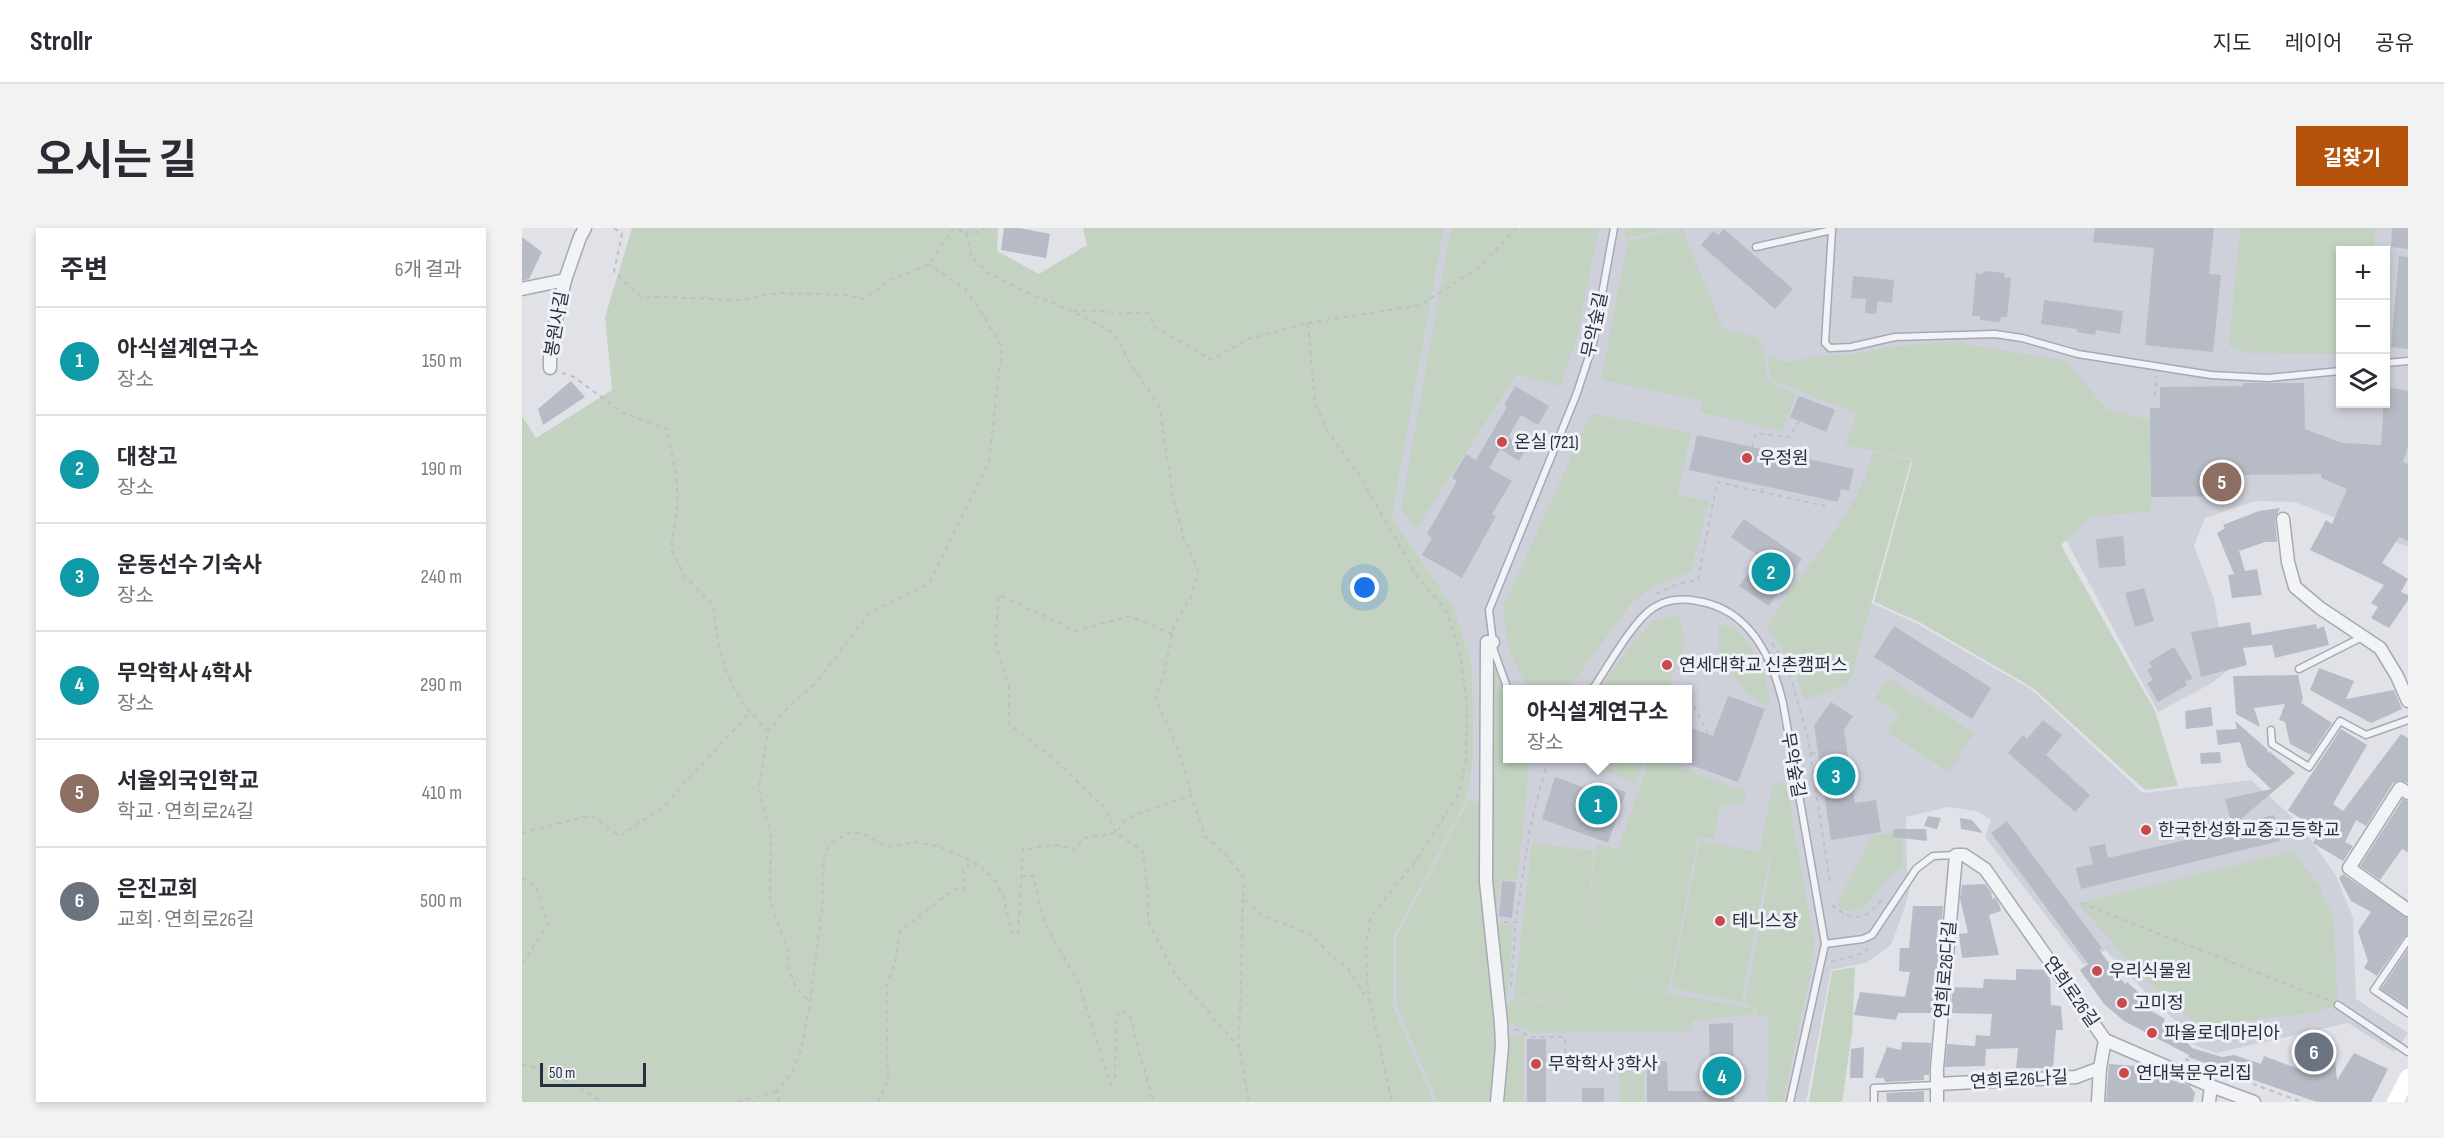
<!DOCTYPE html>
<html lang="ko">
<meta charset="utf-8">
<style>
:root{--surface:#fff;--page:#f2f2f3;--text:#2b2b33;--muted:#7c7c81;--line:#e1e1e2;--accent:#b45309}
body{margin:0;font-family:"Sofia Sans Condensed","Noto Sans KR",sans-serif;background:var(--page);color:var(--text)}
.controls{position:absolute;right:18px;top:18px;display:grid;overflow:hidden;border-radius:0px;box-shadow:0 3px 9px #0003}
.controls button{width:54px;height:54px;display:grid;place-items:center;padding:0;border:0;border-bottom:2px solid var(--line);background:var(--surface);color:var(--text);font:30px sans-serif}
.scale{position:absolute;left:18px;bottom:15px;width:106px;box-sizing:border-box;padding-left:6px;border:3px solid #292f3f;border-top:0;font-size:16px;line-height:21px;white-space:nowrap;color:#292f3f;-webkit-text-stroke:4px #eff1f6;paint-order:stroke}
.you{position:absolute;left:843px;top:360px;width:21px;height:21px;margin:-15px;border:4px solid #fff;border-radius:50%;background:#1a73e8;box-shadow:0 0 0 9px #1a73e833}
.badge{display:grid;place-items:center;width:39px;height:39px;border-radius:50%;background:var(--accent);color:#fff;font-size:20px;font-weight:700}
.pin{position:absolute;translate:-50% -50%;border:3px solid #fff;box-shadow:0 2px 6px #0006}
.popup{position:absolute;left:981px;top:457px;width:189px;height:78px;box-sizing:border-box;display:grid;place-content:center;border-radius:0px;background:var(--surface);filter:drop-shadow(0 2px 4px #0005);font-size:20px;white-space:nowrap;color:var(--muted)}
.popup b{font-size:22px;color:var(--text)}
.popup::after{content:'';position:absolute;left:50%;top:100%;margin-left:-12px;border:12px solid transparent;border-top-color:var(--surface)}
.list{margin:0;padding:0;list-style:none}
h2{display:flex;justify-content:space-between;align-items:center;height:78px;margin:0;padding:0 24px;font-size:26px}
h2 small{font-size:20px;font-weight:400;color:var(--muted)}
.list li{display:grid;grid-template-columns:39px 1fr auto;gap:18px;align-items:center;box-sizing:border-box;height:108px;padding:0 24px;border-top:2px solid var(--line)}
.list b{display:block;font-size:22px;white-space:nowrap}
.list p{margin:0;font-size:20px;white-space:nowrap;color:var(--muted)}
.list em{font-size:20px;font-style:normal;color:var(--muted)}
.icon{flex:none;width:33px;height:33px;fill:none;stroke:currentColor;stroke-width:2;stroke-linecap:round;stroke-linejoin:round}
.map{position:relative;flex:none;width:1886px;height:874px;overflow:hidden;border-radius:0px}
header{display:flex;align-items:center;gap:36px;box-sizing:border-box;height:84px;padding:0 30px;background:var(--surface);border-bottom:2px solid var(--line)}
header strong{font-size:28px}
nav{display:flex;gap:33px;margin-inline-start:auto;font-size:21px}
.intro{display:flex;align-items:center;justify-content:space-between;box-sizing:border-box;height:144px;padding:0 36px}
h1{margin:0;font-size:42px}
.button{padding:15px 27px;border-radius:0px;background:var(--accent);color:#fff;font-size:21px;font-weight:700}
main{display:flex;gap:36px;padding:0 36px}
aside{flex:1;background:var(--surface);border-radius:0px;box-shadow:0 3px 9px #0003}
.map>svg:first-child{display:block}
.built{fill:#ced1da;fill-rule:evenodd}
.green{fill:#c3d2c1}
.building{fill:#b7bbc5}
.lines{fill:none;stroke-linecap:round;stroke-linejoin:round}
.lane-casing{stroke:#a5a9b2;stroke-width:9}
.street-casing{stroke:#a5a9b2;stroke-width:15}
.path{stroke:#bec0c7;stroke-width:2;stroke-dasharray:4.5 4.5;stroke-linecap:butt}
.lane{stroke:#f2f3f7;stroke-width:6}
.street{stroke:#f2f3f7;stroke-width:12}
.secondary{stroke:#fff;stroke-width:16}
.poi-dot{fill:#c9494d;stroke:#eff1f6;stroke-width:2}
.labels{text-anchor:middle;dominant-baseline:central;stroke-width:6;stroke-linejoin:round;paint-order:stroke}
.street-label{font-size:18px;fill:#292f3f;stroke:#eff1f6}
.poi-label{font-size:18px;fill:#292f3f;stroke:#eff1f6;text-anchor:start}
</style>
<header>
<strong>Strollr</strong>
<nav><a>지도</a><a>레이어</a><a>공유</a></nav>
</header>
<div class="intro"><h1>오시는 길</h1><a class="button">길찾기</a></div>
<main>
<aside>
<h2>주변<small>6개 결과</small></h2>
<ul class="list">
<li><span class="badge" style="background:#0f9aa8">1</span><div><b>아식설계연구소</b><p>장소</p></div><em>150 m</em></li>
<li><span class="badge" style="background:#0f9aa8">2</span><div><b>대창고</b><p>장소</p></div><em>190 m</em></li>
<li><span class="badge" style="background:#0f9aa8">3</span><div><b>운동선수 기숙사</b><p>장소</p></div><em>240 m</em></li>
<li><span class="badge" style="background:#0f9aa8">4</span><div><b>무악학사 4학사</b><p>장소</p></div><em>290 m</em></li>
<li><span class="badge" style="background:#8d6e63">5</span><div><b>서울외국인학교</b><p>학교 · 연희로24길</p></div><em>410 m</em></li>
<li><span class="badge" style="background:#6b7280">6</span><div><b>은진교회</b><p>교회 · 연희로26길</p></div><em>500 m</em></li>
</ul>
</aside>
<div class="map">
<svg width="1886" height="874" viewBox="0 0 1886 874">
<rect width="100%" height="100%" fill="#e0e2e8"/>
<path class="built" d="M922,0H1886V319L1773,274L1733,273L1683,290L1672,318L1692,371L1705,443L1690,455L1636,484L1499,228L1365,235L1345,373L1394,395L1509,461L1621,565L1729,552L1778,596L1814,648L1831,690L1834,771L1886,805L1872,824L1826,795L1694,825L1670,816L1664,802L1632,773L1583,722L1562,737L1463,609L1469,592L1455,583L1426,579L1384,589L1385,641L1388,649V660L1383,679L1369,717L1344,735L1309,742L1284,874H912L871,778V710L939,583L945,567L952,527L950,439L933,382L870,289ZM1818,22H1864V176H1818ZM986,462H1166V530H986Z"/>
<g class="green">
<path d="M110,0H476L475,23L517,46L565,17L561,0H922L870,289L933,382L950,439L952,527L945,567L939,583L871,710V778L912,874H0V188L14,210L90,162L83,89Z"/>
<path d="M929,0H1077L1055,109L1038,158L995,146L894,301L879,281Z"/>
<path d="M1104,0H1151L1103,10Z"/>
<path d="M1160,0L1201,101C1246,111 1240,105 1245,152L1274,167L1260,203L1178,184L1181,173L1079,152L1106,13Z"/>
<path d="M1718,0H1853L1852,22H1818V126L1727,125L1707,118Z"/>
<path d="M1431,114L1545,133L1584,181L1628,192L1629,284L1569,288L1539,317L1633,483L1656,558L1623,562L1511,460L1397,394L1352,374L1391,231L1323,217L1335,186L1248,151L1246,127L1263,135L1295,128L1327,127L1374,118Z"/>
<path d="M1069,185L1169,205L1155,267L1187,273L1169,343L1129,360L1108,377L1046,461H1006L987,422L981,380Z"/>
<path d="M1351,224L1389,233L1327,456L1283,472L1268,432L1245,399C1278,340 1335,291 1351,224Z"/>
<path d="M1156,387L1163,411L1146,461H1077L1110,416L1133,392Z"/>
<path d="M1197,397C1201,397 1207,398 1211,400C1232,413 1253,461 1246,484V479L1223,464L1196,423Z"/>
<path d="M975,442L986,473V530L1008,531L995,652L979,651L973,691L967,651L969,444Z"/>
<path d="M1366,450L1452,505L1427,544L1366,504L1377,486L1353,470Z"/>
<path d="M1060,531H1122L1113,556Z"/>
<path d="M1128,531H1135L1224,564L1222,576L1198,577L1192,611L1176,609L1146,765L1104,758L1233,781L1232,786L1171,793L1170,803L1010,805L983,793L981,780L991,771L1055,777L992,769L1010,615L1072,623L1063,710L1075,616L1096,621Z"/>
<path d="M1258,553L1267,560L1272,605L1292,711L1289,742L1261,874H1245L1246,788L1234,787V780L1223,776L1248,639L1249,626L1238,622L1250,560L1254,554Z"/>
<path d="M947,572L961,575L977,817L971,874H916L875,777L874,710Z"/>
<path d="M1379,604L1381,639C1375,644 1367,648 1362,654C1347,672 1341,694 1314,677L1350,608Z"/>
<path d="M1178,613L1248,626L1219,774L1149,760Z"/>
<path d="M1771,623L1796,656L1811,688L1816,777L1796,784L1677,798L1633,761L1556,676Z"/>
<path d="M972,696L991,697L986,767L980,775Z"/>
<path d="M1333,739L1330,805L1320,874H1287L1310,743Z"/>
<path d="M987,807L1002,808L1001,874H982L988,817Z"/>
<path d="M1122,828V874H1098L1097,829Z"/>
</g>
<g class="building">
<path d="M482,0H497L528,6L524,30L479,22Z"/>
<path d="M1573,0H1692L1687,46L1699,47L1691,124L1623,117L1632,20L1571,14Z"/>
<path d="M1870,0H1886V21L1869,19Z"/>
<path d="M1202,1L1271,61L1253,81L1179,17L1191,3L1196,7Z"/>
<path d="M0,9L20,24L7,51L0,53Z"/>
<path d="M1877,28L1886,29V121L1869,119Z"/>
<path d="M1461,43L1483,45L1482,50H1489L1485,89H1479L1478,94L1458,92V88H1450L1454,45L1461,46Z"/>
<path d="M1331,48L1372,52L1370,75L1356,73L1354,86L1343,85L1344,71L1329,70Z"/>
<path d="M1522,72L1601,83L1598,106L1574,102L1573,107L1555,104V101L1519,96Z"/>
<path d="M49,153L63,169L21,197L16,181Z"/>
<path d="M1721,155H1782L1783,201L1820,215L1859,217L1863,159L1886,163V219L1881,234L1886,236V313L1877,309L1860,335L1886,351L1879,364L1886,367V372L1867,400L1849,390L1856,379L1849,375L1862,357L1788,322L1804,292L1810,296L1825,261L1799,250V246L1720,247V260L1701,261V268L1629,269L1628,180H1638V159L1721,158Z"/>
<path d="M993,158L1027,178L1016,197L999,187L986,209L1005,220L997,233L978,221L967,240L990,253L970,286L974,288L940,350L900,327L910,310L905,306L935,253L930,250L944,226L954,232L985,179L982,177Z"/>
<path d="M1277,168L1313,182L1304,204L1268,189Z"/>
<path d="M1175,207L1332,241L1327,263L1319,261L1316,274L1167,242Z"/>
<path d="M1758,280L1753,291L1755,314H1743L1717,323L1723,343L1735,341L1740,367L1710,370L1706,347L1712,346L1695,305L1703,300L1701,297L1737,283Z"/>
<path d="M1222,291L1280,331L1247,378L1217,358L1238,329L1209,309Z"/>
<path d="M1601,308L1604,338L1577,340L1574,311Z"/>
<path d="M1622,360L1632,393L1613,399L1603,365Z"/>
<path d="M1728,394L1730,407L1794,396L1795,401L1802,398L1807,417L1753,430L1750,417L1721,420L1725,437L1679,449L1669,404Z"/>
<path d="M1372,398L1469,460L1450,491L1352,429Z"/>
<path d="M1652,419L1671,451L1663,453L1665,457L1636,474L1625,455L1631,452L1625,442L1630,439L1627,434Z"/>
<path d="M1797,440L1832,453L1824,471L1872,462L1880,481L1849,495L1788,462Z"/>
<path d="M1776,447L1781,471L1779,475L1810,495L1789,527L1768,516L1763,494L1757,492L1763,476L1732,480L1738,499L1714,486L1711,448Z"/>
<path d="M1206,468L1243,481L1216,554L1166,536V499L1191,508Z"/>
<path d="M1309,474L1331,488L1322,502L1333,575L1354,572L1359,604L1309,612L1292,497Z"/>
<path d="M1689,479L1691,498L1664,501L1663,483Z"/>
<path d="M1521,492L1540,507L1524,527L1568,567L1553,584L1486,525L1501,507L1505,511Z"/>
<path d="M1713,493L1745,521L1746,525L1747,523L1773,545L1712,597L1752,587L1758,613L1559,661L1554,640L1571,636L1567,619L1583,616L1586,630L1711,601L1703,571L1749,561L1725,538L1718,514L1696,517L1694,502L1715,501Z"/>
<path d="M1819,501L1845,517L1811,576L1821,583L1879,506L1886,510V555L1878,552L1871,555L1844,598L1834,592L1823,614L1831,618L1821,633L1791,615L1798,604L1766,582Z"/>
<path d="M1698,524L1699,535L1679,536L1678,525Z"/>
<path d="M1033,549L1086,568L1089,559L1104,564L1086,615L1020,591Z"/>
<path d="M1881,571L1886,573V624L1880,621L1858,652L1838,638Z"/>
<path d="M1406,588L1419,590L1415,601L1402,598Z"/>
<path d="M1438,590L1450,592L1461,605L1439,601Z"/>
<path d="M1485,593L1580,720L1577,722L1603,756L1605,754L1623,770L1618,776L1643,791L1641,796L1656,803L1670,820L1700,829L1712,827L1739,836L1742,828L1785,844L1780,812L1811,810L1815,852L1832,825L1866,841L1849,874H1795L1666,829L1667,827L1602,793L1582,776L1558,742L1566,736L1469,605Z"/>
<path d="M1371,601H1404L1405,613L1371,609Z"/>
<path d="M1821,646L1886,690V707L1882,709L1855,748L1842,740L1846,733L1836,703L1849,684L1829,673L1817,650Z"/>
<path d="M980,653L994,654L990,690L977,688Z"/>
<path d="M1463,656L1469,664L1470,671L1473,670L1477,676L1479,683L1467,687L1477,727L1440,730L1437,706L1446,705L1438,670L1440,657Z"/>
<path d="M1391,678H1421L1412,785H1376L1374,792L1332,787L1338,764L1383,769L1388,744L1377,743L1378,720H1387Z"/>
<path d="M1886,721V779L1859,761Z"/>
<path d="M1494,741L1524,742L1528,748L1529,777L1539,778L1541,802H1534L1531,840H1494L1496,820L1464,821L1463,838L1423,839L1425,816L1453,818L1454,807L1468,808L1470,786L1428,785L1431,759L1461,760L1462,751L1494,752Z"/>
<path d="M1211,795L1212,874H1125V833H1145L1146,863H1188L1187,796Z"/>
<rect x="1005" y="811" width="19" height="63"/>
<path d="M1380,814L1409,815L1407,847H1402V852L1363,854L1362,850H1353L1365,819L1379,822Z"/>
<path d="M1342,819L1341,850H1328L1329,821Z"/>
<path d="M1587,836L1615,838V846L1645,848V851L1667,857L1673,865L1671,874H1584Z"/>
<rect x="1060" y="860" width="22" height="14"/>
<path d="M1402,863V874H1365L1364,865Z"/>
</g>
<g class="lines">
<g class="lane-casing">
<g id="lane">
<path d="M1234,19L1310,2L1303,115L1308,120L1329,119L1373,109L1473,106L1500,110L1556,126L1689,147L1746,150L1818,143"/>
<path d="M1864,135L1886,133"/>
<path d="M1777,441L1840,409"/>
<path d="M986,462L972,423L967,382L1055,165L1071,116L1092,0"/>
<path d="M1070,462C1085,440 1111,393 1131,380C1145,371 1159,370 1175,373C1228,381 1250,429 1261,475L1303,716L1268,874"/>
<path d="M1749,502L1750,516L1787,539L1818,493L1844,507L1886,492"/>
<path d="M1886,712L1852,762L1886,785"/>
<path d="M1303,716L1341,711L1350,707L1394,641L1411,628L1434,627"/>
<path d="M1816,777L1886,824"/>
<path d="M1352,874V860L1414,857"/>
</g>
</g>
<g class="street-casing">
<g id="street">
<path d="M0,61L43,52L58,9L63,0"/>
<path d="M28,140V118L43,52"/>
<path d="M1761,291L1766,334L1773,359L1798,380L1858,420L1875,448L1886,473"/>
<path d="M971,414H965L964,653L979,795L980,818L975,874"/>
<path d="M1886,565L1878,560L1827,640L1886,682"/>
<path d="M1415,856L1554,849L1578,840"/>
<path d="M1415,874V840L1434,627H1442L1463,641L1583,812L1689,858L1732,874"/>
<path d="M1576,874L1578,840L1583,812"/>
<path d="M1687,874L1689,858"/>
</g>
</g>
<g class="path">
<path d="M92,0L100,6L92,44L118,68L216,72L259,65L323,67L343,71L365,54L407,36L431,1L444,4L449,28L465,44L506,65L550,83L592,105L610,138L637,177L651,269L662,311L676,342L669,369L652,397L642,446L633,471C649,503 661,532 669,567"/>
<path d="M444,4H460L462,0"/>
<path d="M551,83L626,85L633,99L690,132L726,111L786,95L793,175L805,202L836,245L895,348L925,384L938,425L945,476L944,532L937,565L893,634L848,690L844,721L846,764L870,874"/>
<path d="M786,95L899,77L961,36L994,0"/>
<path d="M40,145L52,149L101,185L145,201L155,251V283L149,320L163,349L191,377L196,413L204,444L218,472L246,504L237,561L249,608L248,672L266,723L267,742L274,759L288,774"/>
<path d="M1633,168L1634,148"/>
<path d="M1230,219L1234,205L1268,209L1277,193"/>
<path d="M1239,264L1241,258"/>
<path d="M1134,366L1158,355L1176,352L1195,254L1303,278"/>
<path d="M650,406L608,388L554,403L477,367L473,414L487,460V496L534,533L585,582L594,605L621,623L626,671V693L653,746L717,819"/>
<path d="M1250,415L1264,435L1285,505L1308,654"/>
<path d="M1172,478L1186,506"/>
<path d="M246,504L267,478L293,456L348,384L407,356L467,233L480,119L456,79L442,60L407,36"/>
<path d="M1289,526L1296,524"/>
<path d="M0,605L69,587L98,608L141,579L228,484"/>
<path d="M499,648H511L523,696L556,754L588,856L593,851L594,787L601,782L609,790L616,821L632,874"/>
<path d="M0,650L13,657L26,697L0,735"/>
<path d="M721,671L717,819L727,874"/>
<path d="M1559,675L1808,773"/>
<path d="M1310,677C1333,696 1345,691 1362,669"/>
<path d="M982,694H994"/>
<path d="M1309,734L1338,726L1346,721"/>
<path d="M989,758L994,691L1008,600L1026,530"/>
<path d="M993,801L1010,809H1043L1044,841"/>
<path d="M1663,831L1780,874"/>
<path d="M0,837L27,842L81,874"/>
<path d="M216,874L255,863"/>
<path d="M257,874L255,863L269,846L279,822L288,774L301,672L302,629L308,616L328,604L342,606L364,619L393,614L416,618L456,636L473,652L481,668L490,704L496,706L501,621L536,617L553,622L561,610L594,605L605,590L669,567L683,608L700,622L722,650L721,670L740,687L790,707L811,730L825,739L847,774"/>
<path d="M356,874L366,851L365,757L374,730L378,703L432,661L442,662L441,639L456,636"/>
</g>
<use href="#lane" class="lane"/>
<use href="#street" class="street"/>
<path class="secondary" d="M1873,874L1886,849"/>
</g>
<g class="poi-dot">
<circle cx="980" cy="214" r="6"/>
<circle cx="1225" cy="230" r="6"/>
<circle cx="1145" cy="437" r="6"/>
<circle cx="1624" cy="602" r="6"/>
<circle cx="1198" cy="693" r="6"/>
<circle cx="1575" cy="743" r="6"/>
<circle cx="1600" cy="775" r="6"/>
<circle cx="1630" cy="805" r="6"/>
<circle cx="1014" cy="836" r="6"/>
<circle cx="1602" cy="845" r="6"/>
</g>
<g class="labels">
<g class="street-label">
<text transform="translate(35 96) rotate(-80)">봉원사길</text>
<text transform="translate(1073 97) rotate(-78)">무악숲길</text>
<text transform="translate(1271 537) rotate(80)">무악숲길</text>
<text transform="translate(1424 742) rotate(-85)">연희로26다길</text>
<text transform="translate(1549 764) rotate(55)">연희로26길</text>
<text transform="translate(1497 852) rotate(-3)">연희로26나길</text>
</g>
<g class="poi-label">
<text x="992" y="214">온실 (721)</text>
<text x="1237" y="230">우정원</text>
<text x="1157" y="437">연세대학교 신촌캠퍼스</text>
<text x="1636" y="602">한국한성화교중고등학교</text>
<text x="1210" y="693">테니스장</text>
<text x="1587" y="743">우리식물원</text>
<text x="1612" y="775">고미정</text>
<text x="1642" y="805">파올로데마리아</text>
<text x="1026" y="836">무학학사 3학사</text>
<text x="1614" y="845">연대북문우리집</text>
</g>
</g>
</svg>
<div class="controls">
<button>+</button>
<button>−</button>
<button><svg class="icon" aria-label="layers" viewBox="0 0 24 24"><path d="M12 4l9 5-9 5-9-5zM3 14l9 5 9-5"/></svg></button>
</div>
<div class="scale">50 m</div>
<div class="you"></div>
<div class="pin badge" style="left:1076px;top:577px;background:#0f9aa8">1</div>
<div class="popup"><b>아식설계연구소</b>장소</div>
<div class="pin badge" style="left:1249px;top:344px;background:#0f9aa8">2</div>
<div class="pin badge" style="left:1314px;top:548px;background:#0f9aa8">3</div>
<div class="pin badge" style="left:1200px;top:848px;background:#0f9aa8">4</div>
<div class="pin badge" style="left:1700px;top:254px;background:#8d6e63">5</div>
<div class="pin badge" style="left:1792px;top:824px;background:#6b7280">6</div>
</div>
</main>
